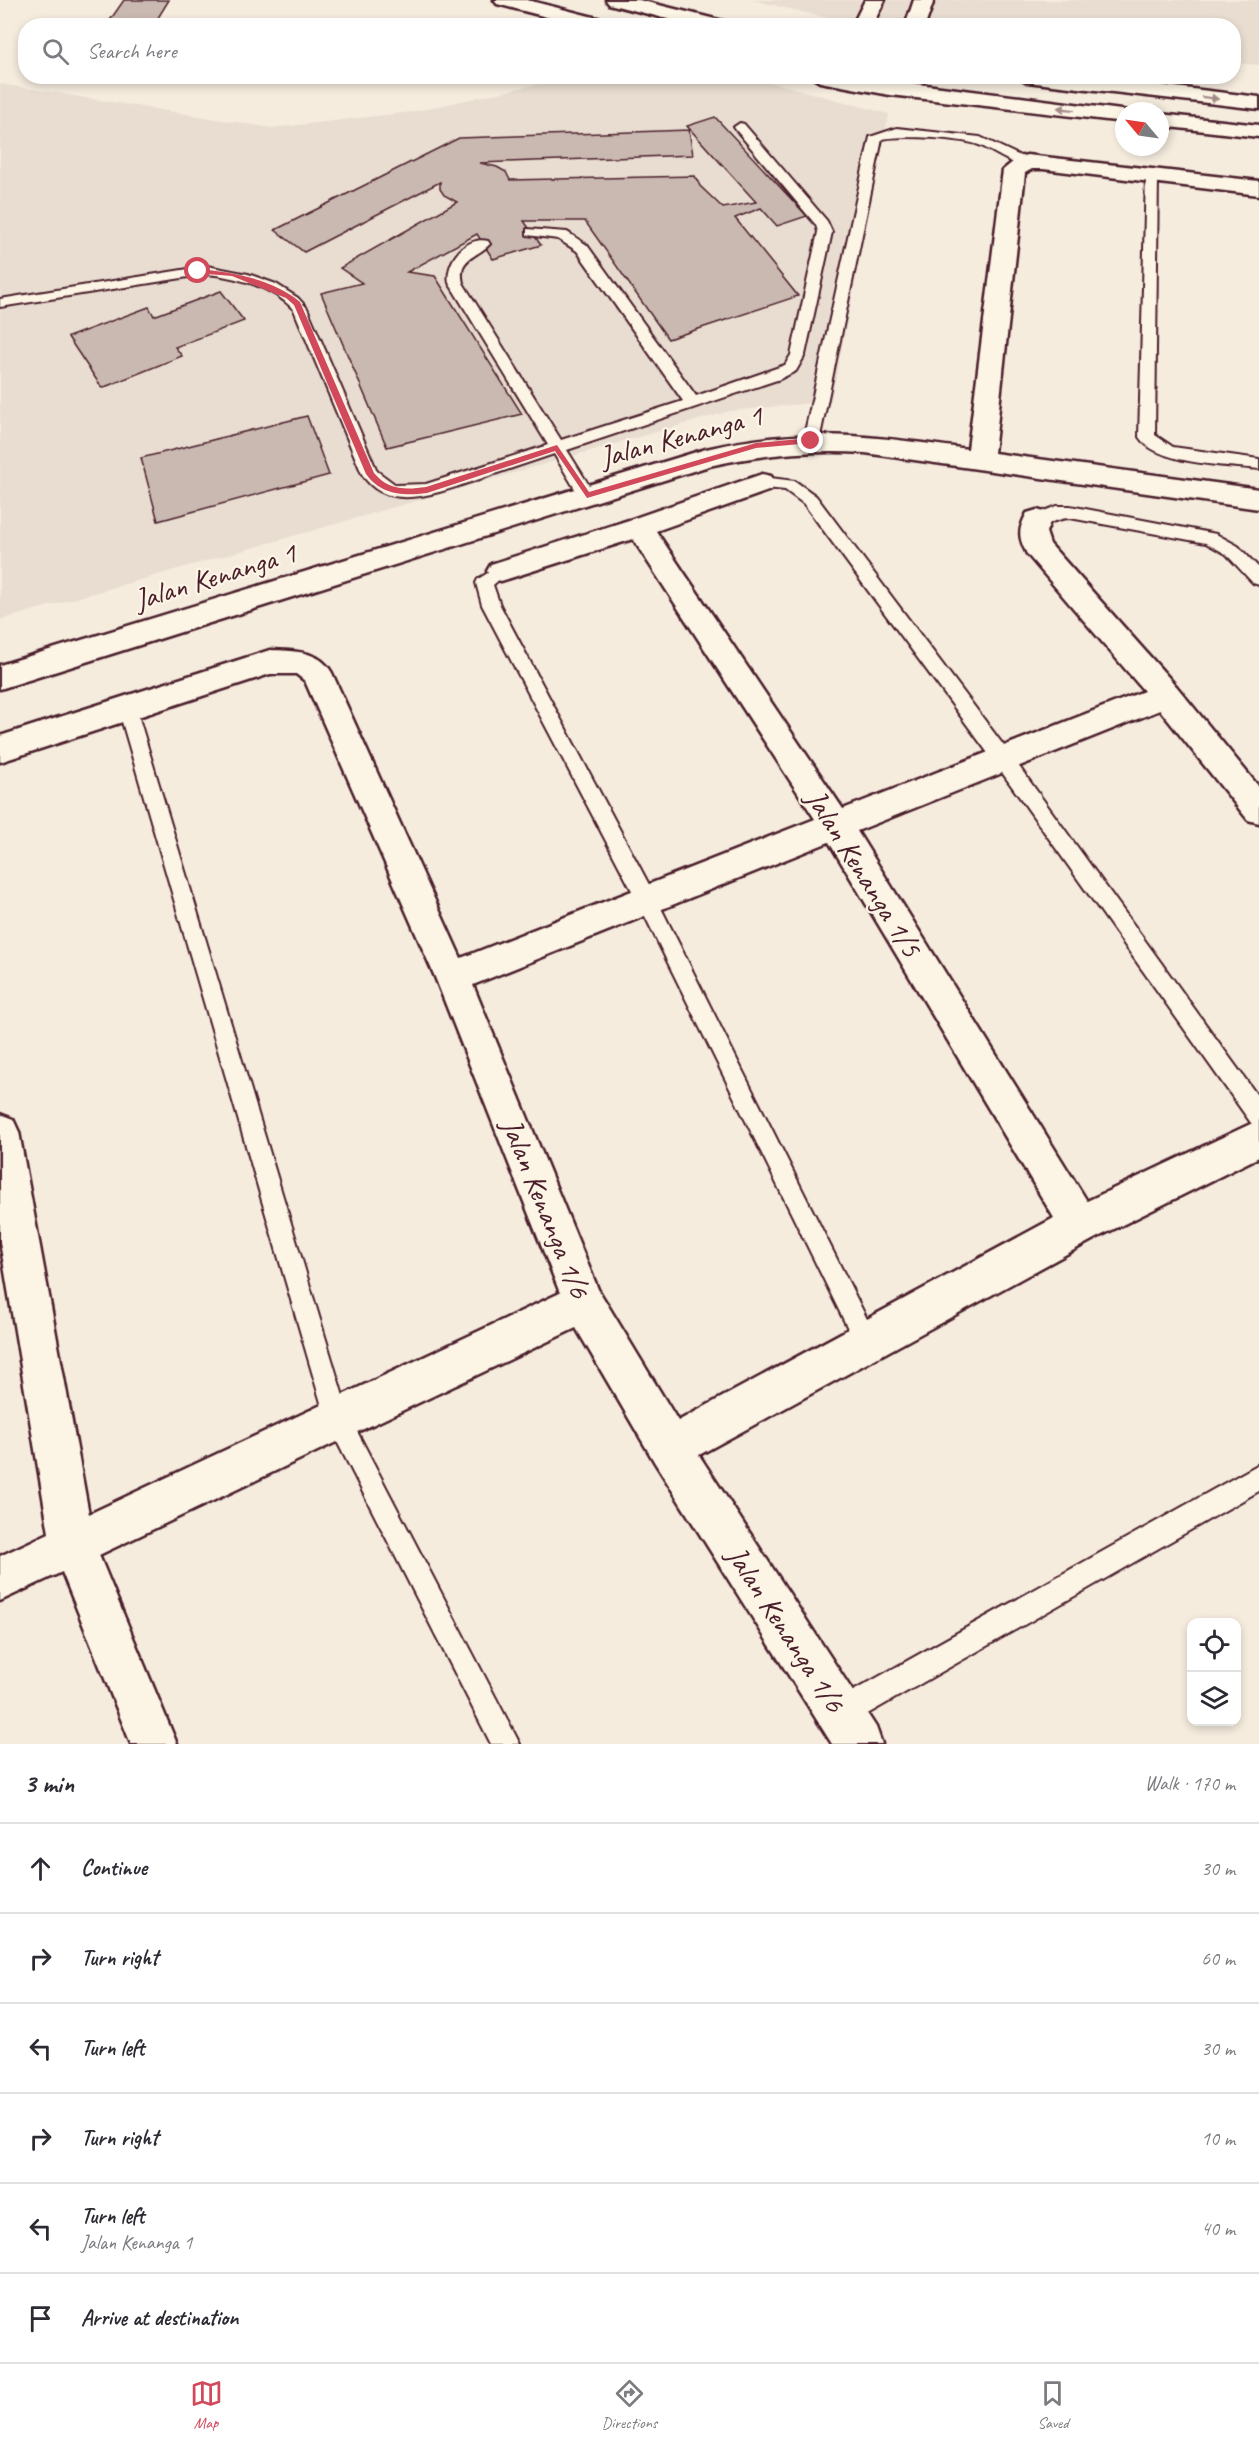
<!DOCTYPE html>
<meta charset="utf-8">
<style>
:root{--surface:#fff;--page:#f2f2f3;--text:#2b2b33;--muted:#7c7c81;--line:#e1e1e2;--accent:#d1495b}
body{margin:0;font-family:Caveat,sans-serif;background:var(--page);color:var(--text)}
.controls{position:absolute;right:18px;bottom:18px;display:grid;overflow:hidden;border-radius:12px;box-shadow:0 3px 9px #0003}
.controls button{width:54px;height:54px;display:grid;place-items:center;padding:0;border:0;border-bottom:2px solid var(--line);background:var(--surface);color:var(--text);font:30px sans-serif}
.compass{position:absolute;left:1115px;top:102px;width:54px;height:54px;border-radius:50%;background:var(--surface);box-shadow:0 3px 9px #0003;rotate:299deg}
.stop{position:absolute;width:18px;height:18px;margin:-14px;border:4px solid #d1495b;border-radius:50%;background:#fff}
.stop.end{background:#d1495b;border-color:#fff;box-shadow:0 2px 6px #0008}
.list{margin:0;padding:0;list-style:none}
h2{display:flex;justify-content:space-between;align-items:center;height:78px;margin:0;padding:0 24px;font-size:26px}
h2 small{font-size:20px;font-weight:400;color:var(--muted)}
.list li{display:grid;grid-template-columns:39px 1fr auto;gap:18px;align-items:center;box-sizing:border-box;height:90px;padding:0 24px;border-top:2px solid var(--line)}
.list b{display:block;font-size:22px;white-space:nowrap}
.list p{margin:0;font-size:20px;white-space:nowrap;color:var(--muted)}
.list em{font-size:20px;font-style:normal;color:var(--muted)}
.icon{flex:none;width:33px;height:33px;fill:none;stroke:currentColor;stroke-width:2;stroke-linecap:round;stroke-linejoin:round}
.map{position:relative;flex:none;width:1259px;height:1744px;overflow:hidden}
.search{position:absolute;background:var(--surface);box-shadow:0 3px 9px #0003;left:18px;right:18px;top:18px;height:66px;display:flex;align-items:center;gap:15px;box-sizing:border-box;padding:0 21px;border-radius:24px;color:var(--muted);font-size:22px}
.sheet{height:618px;background:var(--surface)}
nav{display:flex;justify-content:space-around;align-items:center;box-sizing:border-box;height:84px;border-top:2px solid var(--line);background:var(--surface);font-size:16px;color:var(--muted)}
nav a{display:grid;justify-items:center;gap:3px}
nav .on{color:var(--accent)}
.map>svg:first-child{display:block}
.built{fill:#e8ddd0}
.building{fill:#cab9b1;stroke:#4a1f2b;stroke-width:1.5}
.lines{fill:none;stroke-linecap:round;stroke-linejoin:round}
.lane-casing{stroke:#4a1f2b;stroke-width:4}
.street-casing{stroke:#4a1f2b;stroke-width:5}
.secondary-casing{stroke:#4a1f2b;stroke-width:5}
.lane{fill:#fcf5e5;fill-rule:evenodd}
.street{fill:#fcf5e5;fill-rule:evenodd}
.secondary{fill:#fcf5e5;fill-rule:evenodd}
.oneway{fill:#a38a88}
.route{fill:#d1495b}
.labels{text-anchor:middle;dominant-baseline:central;stroke-width:4.5;stroke-linejoin:round;paint-order:stroke}
.street-label{font-size:30px;fill:#4a1f2b;stroke:#fcf5e5}
</style>
<div class="map">
<svg width="1259" height="1744" viewBox="0 0 1259 1744">
<rect width="100%" height="100%" fill="#f5ecde"/>
<filter id="ink" filterUnits="userSpaceOnUse"><feTurbulence type="fractalNoise" baseFrequency=".0167" numOctaves="2"/><feDisplacementMap in="SourceGraphic" scale="12" xChannelSelector="R" yChannelSelector="G"/><feConvolveMatrix kernelMatrix="1 2 1 2 8 2 1 2 1" color-interpolation-filters="sRGB"/></filter>
<g filter="url(#ink)">
<g class="built">
<path d="M753,0H1259V65L1234,63V26H902L823,17Z"/>
<path d="M574,76L752,77L889,114L831,401L730,411L0,620V84L272,128L412,112Z"/>
</g>
<g class="building">
<path d="M124,0H169L153,26H106Z"/>
<path d="M71,76H119L116,81Z"/>
<path d="M715,117L807,216L777,226L761,208L735,218L798,296L668,339L585,221H524L541,245L493,259L477,234L407,272L435,276L522,414L387,447L321,293L362,283L340,268L457,202L444,195L440,189V182L304,252L275,230L459,138L689,130L693,155L480,163L497,167L506,172L510,180L695,176L700,186L723,208L756,202L687,126Z"/>
<path d="M221,291L244,321L175,347L182,356L102,388L68,337L149,307L154,316Z"/>
<path d="M307,416L329,475L158,521L141,458Z"/>
</g>
<g class="lines">
<g class="lane-casing">
<g id="lane">
<path d="M740,123L744,124L827,221L832,232L805,355L796,371L780,379L567,450L595,495L587,501L581,499L554,454C530,462 506,470 483,478C447,489 388,517 362,474L294,310C273,287 237,277 207,274L0,307V299L207,266L248,274L276,284L298,298L307,308L377,471L396,485L426,484L548,445L449,283C445,262 465,236 488,241L490,244C476,258 457,258 463,283L561,440L683,401L577,251L558,239L527,235V229L567,232L587,245L696,396L785,365L791,355L818,232L816,225L736,130L734,127Z"/>
<path d="M897,128L980,137L1033,162L1032,165C1016,169 994,151 979,145C960,138 902,135 882,139L819,441L811,446L803,441L870,137Z"/>
<path d="M1152,171L1158,175L1155,435L1173,447L1259,459V469C1228,465 1157,465 1139,437L1146,175Z"/>
<path d="M762,477L795,481L816,496L1010,754L1259,1098V1127L1251,1123L996,764L804,504L785,490L756,487L754,483L756,479Z"/>
<path d="M1057,506H1070L1216,534L1238,546L1259,568V585L1253,583L1226,554L1206,543L1070,518C1057,518 1043,528 1031,524L1029,520L1031,516Z"/>
<path d="M501,565L509,571L493,585L500,605L654,894L874,1333L878,1341L874,1349L866,1353L858,1349L640,906L482,605L476,583L478,579Z"/>
<path d="M127,701L133,703L136,708L349,1416L520,1744H491L326,1420L118,708L121,703Z"/>
<path d="M1259,1464V1491L850,1724L840,1728L830,1724L826,1714L830,1704Z"/>
</g>
</g>
<g class="street-casing">
<g id="street">
<path d="M1027,155L1259,181V195L1043,169H1032L1025,173L994,453L1259,489V509L865,453C812,450 761,454 709,466L0,689V665L706,449C802,426 873,436 968,449L1003,170L1019,157Z"/>
<path d="M762,474L771,476L775,483L771,490L656,531L843,809L1144,691L1027,554C1018,537 1018,530 1027,513L1037,510L1047,513L1051,520L1046,532L1050,544L1177,687L1259,787V823L1248,820L1160,710L857,831L1087,1201L1259,1120V1157L1094,1239L699,1455L876,1727L882,1744H832L655,1463L576,1328L99,1555L177,1744H131L62,1572L0,1601V1556L49,1533L0,1242V1114L13,1119L19,1132L89,1514L560,1293L435,977L305,681L296,674H270L0,762V736L270,650C293,651 320,650 332,673L461,958L815,819L633,539L501,581L491,578L487,571L491,564L629,520ZM829,842L1054,1218L678,1421L598,1289L473,985Z"/>
</g>
</g>
<g class="secondary-casing">
<g id="secondary">
<path d="M494,0H527L613,22L615,26H581L497,4Z"/>
<path d="M606,0H639L727,22L729,26H695L609,4Z"/>
<path d="M865,0H885L872,26H852Z"/>
<path d="M914,0H934L925,26H905Z"/>
<path d="M810,76H856L1129,111H1124V122L890,95L820,82Z"/>
<path d="M1017,76H1084L1259,97V109L1027,82Z"/>
<path d="M1160,114L1259,125V137L1160,126Z"/>
</g>
</g>
<use href="#lane" class="lane"/>
<use href="#street" class="street"/>
<use href="#secondary" class="secondary"/>
</g>
<defs><path id="oneway-solid" d="M-6-.8H1V-3.2L6.5 0L1 3.2V.8H-6Z" transform="scale(1.5)"/></defs>
<g class="oneway">
<use href="#oneway-solid" transform="translate(1210 98) rotate(7)"/>
<use href="#oneway-solid" transform="translate(1066 109) rotate(-173)"/>
</g>
</g>
<path class="route" d="M198,269C232,272 273,279 300,302L374,473C388,490 405,490 426,487L557,445L589,492L756,443L811,438L815,441L811,443L756,448L587,498L555,451L427,493C403,496 381,495 366,474L294,305L286,298L232,276L195,273Z"/>
<g class="labels">
<g class="street-label">
<text transform="translate(681 436) rotate(-15)">Jalan Kenanga 1</text>
<text transform="translate(215 576) rotate(-17)">Jalan Kenanga 1</text>
<text transform="translate(864 873) rotate(58)">Jalan Kenanga 1/5</text>
<text transform="translate(546 1208) rotate(68)">Jalan Kenanga 1/6</text>
<text transform="translate(786 1629) rotate(57)">Jalan Kenanga 1/6</text>
</g>
</g>
</svg>
<div class="controls">
<button><svg class="icon" aria-label="locate" viewBox="0 0 24 24"><circle cx="12" cy="12" r="6"/><path d="M12 2v4M12 18v4M2 12h4M18 12h4"/></svg></button>
<button><svg class="icon" aria-label="layers" viewBox="0 0 24 24"><path d="M12 4l9 5-9 5-9-5zM3 14l9 5 9-5"/></svg></button>
</div>
<svg class="compass" viewBox="-18 -18 36 36"><path d="M0-13l5 13h-10z" fill="#e53935"/><path d="M0 13l5-13h-10z" fill="#7c7c81"/></svg>
<div class="stop" style="left:198px;top:271px"></div>
<div class="stop end" style="left:811px;top:441px"></div>
<div class="search"><svg class="icon" aria-label="search" viewBox="0 0 24 24"><circle cx="10" cy="10" r="6"/><path d="M15 15l6 6"/></svg>Search here</div>
</div>
<section class="sheet">
<h2>3 min<small>Walk · 170 m</small></h2>
<ul class="list">
<li><svg class="icon" aria-label="ahead" viewBox="0 0 24 24"><path d="M12 20V5M6 11l6-6 6 6"/></svg><div><b>Continue</b></div><em>30 m</em></li>
<li><svg class="icon" aria-label="right" viewBox="0 0 24 24"><path d="M7 20v-9h11M14 6l5 5-5 5"/></svg><div><b>Turn right</b></div><em>60 m</em></li>
<li><svg class="icon" aria-label="left" viewBox="0 0 24 24"><path d="M17 20v-9H6M10 6l-5 5 5 5"/></svg><div><b>Turn left</b></div><em>30 m</em></li>
<li><svg class="icon" aria-label="right" viewBox="0 0 24 24"><path d="M7 20v-9h11M14 6l5 5-5 5"/></svg><div><b>Turn right</b></div><em>10 m</em></li>
<li><svg class="icon" aria-label="left" viewBox="0 0 24 24"><path d="M17 20v-9H6M10 6l-5 5 5 5"/></svg><div><b>Turn left</b><p>Jalan Kenanga 1</p></div><em>40 m</em></li>
<li><svg class="icon" aria-label="arrive" viewBox="0 0 24 24"><path d="M6 21V4h12l-3 4 3 4H6"/></svg><div><b>Arrive at destination</b></div></li>
</ul>
</section>
<nav>
<a class="on"><svg class="icon" aria-label="map" viewBox="0 0 24 24"><path d="M3 6l6-2 6 2 6-2v14l-6 2-6-2-6 2zM9 4v14M15 6v14"/></svg>Map</a>
<a><svg class="icon" aria-label="directions" viewBox="0 0 24 24"><path d="M12 3l9 9-9 9-9-9zM9 14v-3h6M13 9l2 2-2 2"/></svg>Directions</a>
<a><svg class="icon" aria-label="saved" viewBox="0 0 24 24"><path d="M7 4h10v16l-5-4-5 4z"/></svg>Saved</a>
</nav>
